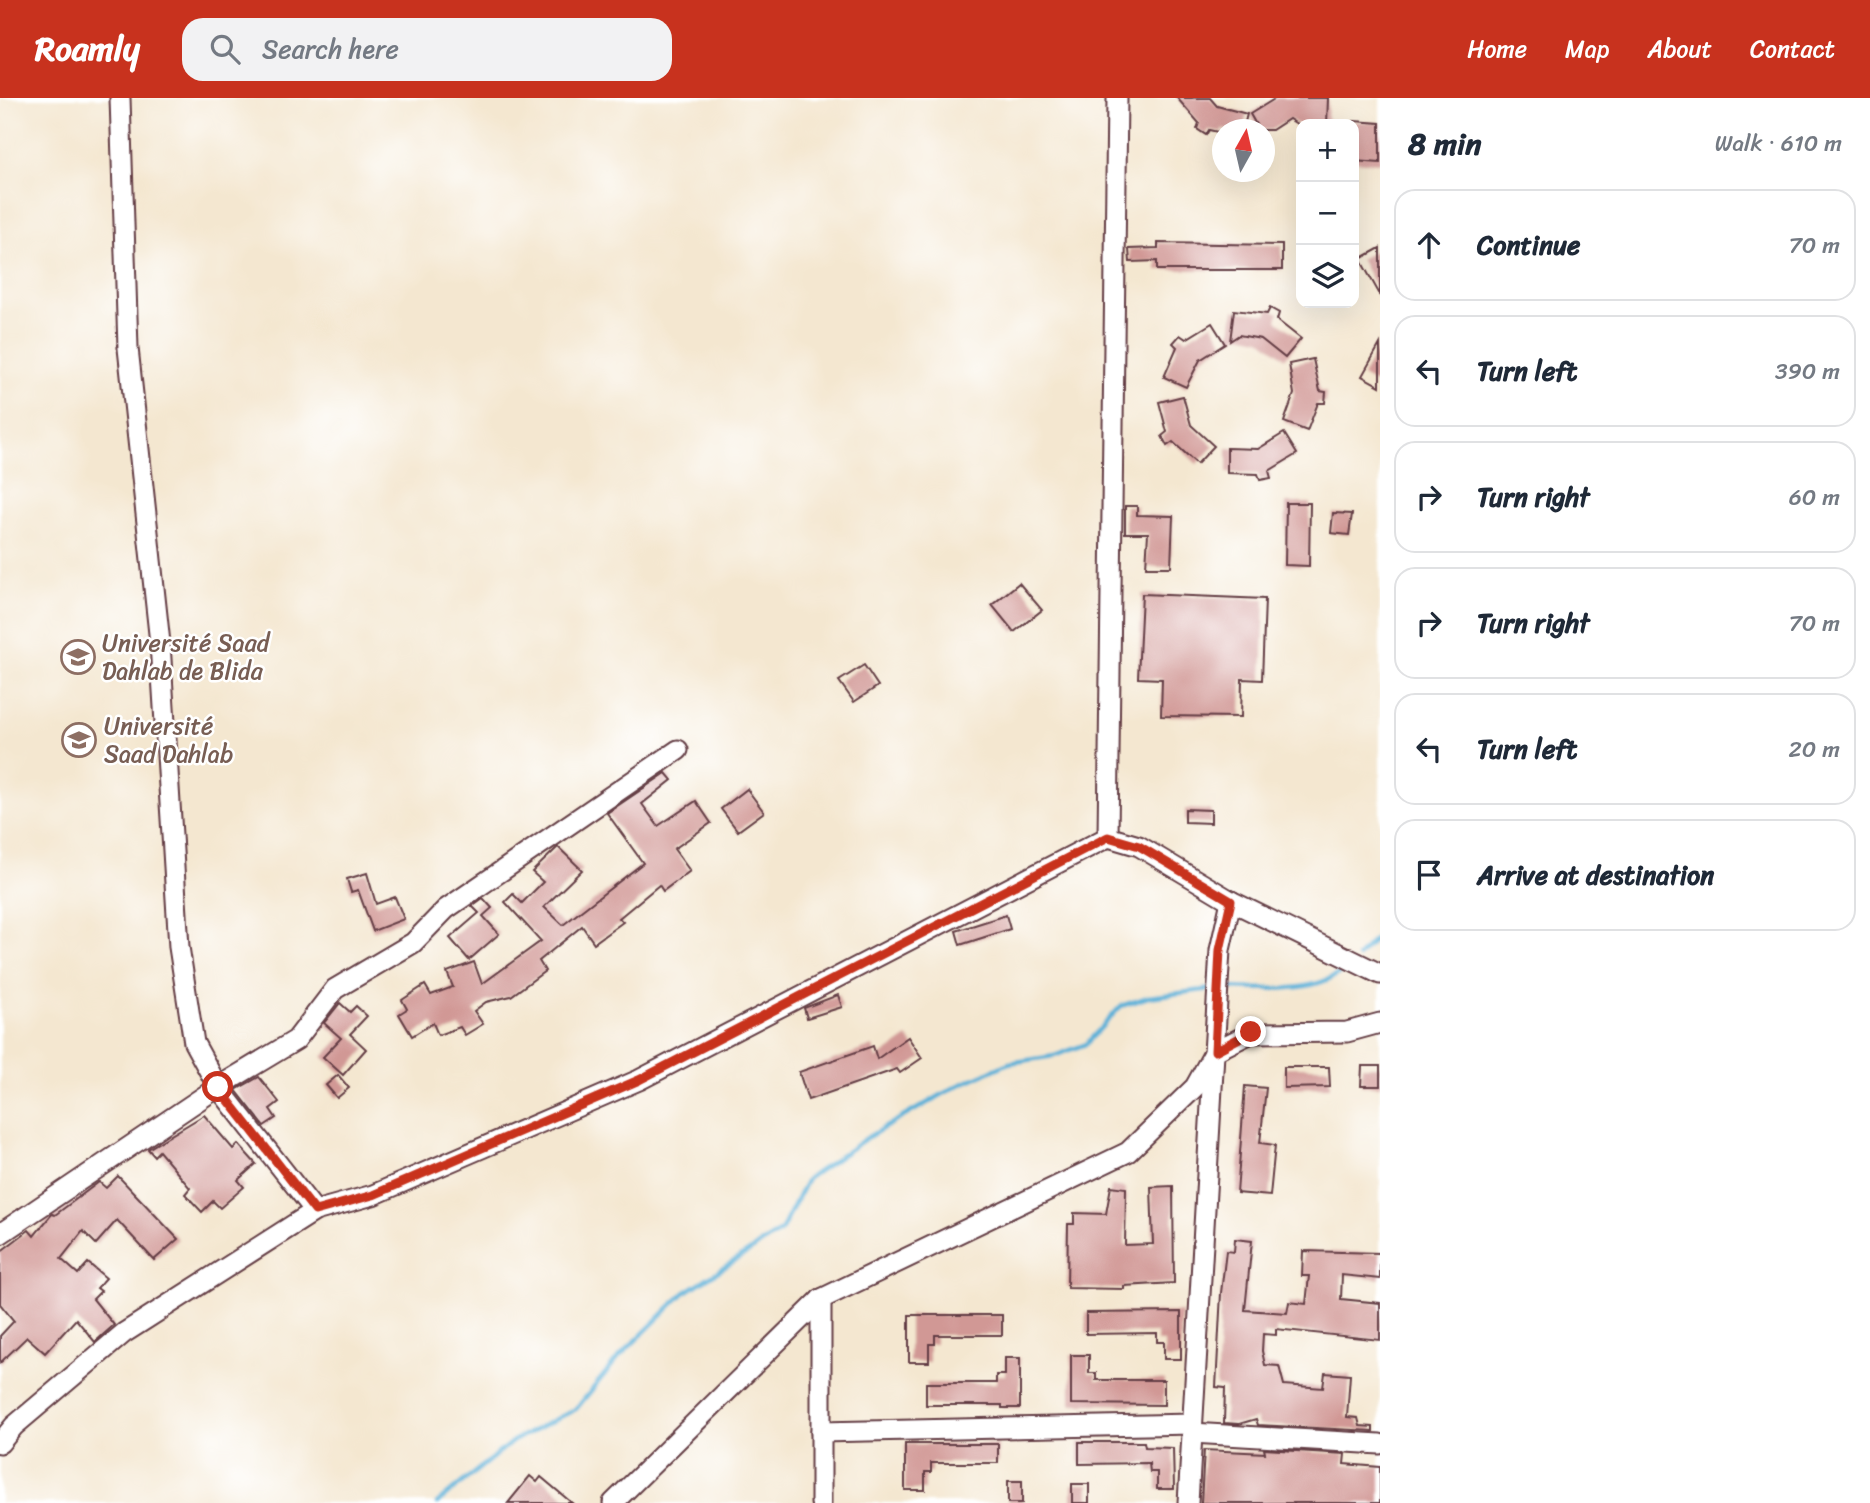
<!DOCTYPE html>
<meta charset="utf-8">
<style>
:root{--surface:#fff;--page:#f2f2f3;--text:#1f2937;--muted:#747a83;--line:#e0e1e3;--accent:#c8321e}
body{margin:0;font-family:Sriracha,sans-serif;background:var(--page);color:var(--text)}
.controls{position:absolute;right:21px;top:21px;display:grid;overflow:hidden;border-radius:14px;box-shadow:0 7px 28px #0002}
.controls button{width:63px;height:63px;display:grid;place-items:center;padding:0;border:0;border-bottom:2px solid var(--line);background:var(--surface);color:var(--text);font:35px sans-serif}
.compass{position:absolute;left:1212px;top:21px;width:63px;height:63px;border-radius:50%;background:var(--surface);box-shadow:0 7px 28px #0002;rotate:8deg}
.stop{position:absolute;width:21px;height:21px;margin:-16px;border:5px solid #c8321e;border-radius:50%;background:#fff}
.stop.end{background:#c8321e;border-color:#fff;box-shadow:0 2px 7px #0008}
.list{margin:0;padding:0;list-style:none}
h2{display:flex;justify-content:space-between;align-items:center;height:91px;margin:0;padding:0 28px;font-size:30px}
h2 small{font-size:23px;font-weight:400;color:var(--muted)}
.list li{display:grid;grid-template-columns:46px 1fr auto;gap:21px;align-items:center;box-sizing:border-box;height:112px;margin:0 14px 14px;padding:0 14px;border:2px solid var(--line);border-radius:21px}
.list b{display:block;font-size:26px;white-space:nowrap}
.list em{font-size:23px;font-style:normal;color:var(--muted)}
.icon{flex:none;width:38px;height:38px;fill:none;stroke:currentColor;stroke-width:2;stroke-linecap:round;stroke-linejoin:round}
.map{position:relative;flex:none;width:1380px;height:1405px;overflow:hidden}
header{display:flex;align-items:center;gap:42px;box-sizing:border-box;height:98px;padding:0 35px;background:var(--accent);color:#fff}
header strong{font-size:33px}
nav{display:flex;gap:38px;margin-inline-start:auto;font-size:24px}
.search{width:490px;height:63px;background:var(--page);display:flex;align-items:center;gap:18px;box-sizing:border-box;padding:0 24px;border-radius:21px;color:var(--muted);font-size:26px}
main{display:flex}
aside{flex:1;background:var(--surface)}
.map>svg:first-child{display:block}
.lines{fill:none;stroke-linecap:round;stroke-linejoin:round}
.stream{stroke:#5cb1d8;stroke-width:4.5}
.building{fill:#d19895}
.minor-casing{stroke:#643d44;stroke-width:23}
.minor{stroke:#fff;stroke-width:19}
.route{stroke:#c8321e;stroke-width:9}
.labels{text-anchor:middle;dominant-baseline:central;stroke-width:5;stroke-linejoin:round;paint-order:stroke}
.education-label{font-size:24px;fill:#785e54;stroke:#fff;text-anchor:start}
</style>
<header>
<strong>Roamly</strong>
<div class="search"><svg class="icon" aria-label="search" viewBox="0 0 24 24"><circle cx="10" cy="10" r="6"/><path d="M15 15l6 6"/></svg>Search here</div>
<nav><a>Home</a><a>Map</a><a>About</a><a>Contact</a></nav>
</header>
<main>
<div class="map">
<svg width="1380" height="1405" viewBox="0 0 1380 1405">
<rect width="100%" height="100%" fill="#fff"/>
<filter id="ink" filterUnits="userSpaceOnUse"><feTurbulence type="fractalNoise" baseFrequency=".0143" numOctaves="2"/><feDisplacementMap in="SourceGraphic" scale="14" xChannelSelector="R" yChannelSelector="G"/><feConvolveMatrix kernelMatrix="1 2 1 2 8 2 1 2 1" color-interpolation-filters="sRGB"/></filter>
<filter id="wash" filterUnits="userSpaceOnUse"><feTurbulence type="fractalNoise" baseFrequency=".00686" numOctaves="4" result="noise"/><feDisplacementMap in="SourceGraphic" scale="28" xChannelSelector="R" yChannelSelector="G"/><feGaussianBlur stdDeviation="1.57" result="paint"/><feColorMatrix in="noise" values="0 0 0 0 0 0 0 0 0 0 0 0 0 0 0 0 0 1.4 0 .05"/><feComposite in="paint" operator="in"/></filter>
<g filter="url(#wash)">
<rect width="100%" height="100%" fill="#f4e7d0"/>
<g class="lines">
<g class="stream">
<path d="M1358,859L1380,836"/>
<path d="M1224,890C1262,890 1320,898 1349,867"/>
<path d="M437,1405L513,1343L576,1311L618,1260L684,1195L781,1133L807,1081L868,1039L957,988L1009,965L1054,958L1086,946L1121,908L1148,899L1212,891"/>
</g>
</g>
<g id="blocks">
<g class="building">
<path d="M1177,0H1210L1217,8L1247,16L1243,32H1222V35L1209,32L1206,37L1197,31L1199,25Z"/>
<path d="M1276,0H1328L1327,26H1297L1289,21L1272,32H1259L1250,16Z"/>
<path d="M1354,23L1380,25V65L1354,63Z"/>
<path d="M1158,145L1282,147V172H1157V163L1130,164L1129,151L1158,150Z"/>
<path d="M1380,150V197L1360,161Z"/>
<path d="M1270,210L1279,215L1277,222L1301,241L1285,260L1261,241L1239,237L1230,243L1234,212L1267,216Z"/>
<path d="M1212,225L1225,246L1200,262L1186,289L1164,279L1177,249L1173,245L1180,237L1186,241Z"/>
<path d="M1380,246V288L1362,278Z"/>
<path d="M1313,261L1320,293L1326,294L1325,305H1318L1307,333L1284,324L1294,296L1289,266Z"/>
<path d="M1183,298L1191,327L1214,348L1197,366L1173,344L1167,348L1162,338L1167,334L1159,304Z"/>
<path d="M1284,335L1297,356L1269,373L1271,380L1260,382L1258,376L1227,375V350L1258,351Z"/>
<path d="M1286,405H1310L1309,468L1285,467Z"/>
<path d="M1125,408H1137V417L1173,418L1171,469H1146L1148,435H1125Z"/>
<path d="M1333,415L1352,416L1349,437L1331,435Z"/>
<path d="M1019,485L1042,512L1014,534L992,507Z"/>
<path d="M1142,496L1265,501L1262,582L1242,581L1241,619L1161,618L1162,581L1138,580Z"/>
<path d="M864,567L878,588L854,604L839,583Z"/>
<path d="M666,675L672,682L642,706L658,728L696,703L711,725L674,751L690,773L663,793L659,787L619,820L623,824L594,845L582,828L539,863L545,873L511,898L486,904L474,913L483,926L465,937L460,929L438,937L433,925L412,938L399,916L407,911L402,902L425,887L431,897L453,889L447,874L474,864L482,886L541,843L505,804L513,796L522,805L543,784L532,774L558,749L582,772L544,809L563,827L643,765L607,715Z"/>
<path d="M747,691L764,714L738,733L721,711Z"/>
<path d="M1185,711L1211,712V725L1185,724Z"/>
<path d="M367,775L376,806L395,799L404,821L373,833L358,792L351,794L347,781Z"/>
<path d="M483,800L492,810L483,818L499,836L469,862L450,840L479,815L472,808Z"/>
<path d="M1006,817L1010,831L960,847L956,833Z"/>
<path d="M838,897L842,909L807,920L804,910Z"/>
<path d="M340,905L350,914L356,908L367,918L350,936L366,951L343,977L323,959L341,940L324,925Z"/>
<path d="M908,939L922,960L900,975L897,971L808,1002L799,974L873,948L877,961Z"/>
<path d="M1362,968H1380V988H1361Z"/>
<path d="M1284,969H1329L1330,989L1284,990Z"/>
<path d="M338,977L349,990L337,1000L326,987Z"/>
<path d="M259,979L279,1004L270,1011L276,1020L264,1028L236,992Z"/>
<path d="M1245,988L1266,990L1260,1045L1275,1047L1270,1098L1237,1095Z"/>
<path d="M204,1017L233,1051L238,1046L256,1066L238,1082L244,1089L220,1110L213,1103L202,1114L185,1096L190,1090L159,1053L154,1058L148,1051Z"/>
<path d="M118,1078L178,1141L154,1162L117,1122L96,1146L83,1133L61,1161L78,1176L88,1165L106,1180L97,1190L101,1193L93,1201L114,1227L95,1244L76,1221L45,1255L27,1239L0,1265V1238L14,1223L0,1206V1154L29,1132L34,1138L52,1116L55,1117L99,1084L106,1090Z"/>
<path d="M1111,1088L1126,1090L1125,1147L1153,1146L1151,1089L1173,1088L1174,1185L1124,1188V1191L1067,1190L1068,1126H1074V1115L1106,1116Z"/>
<path d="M1235,1141L1252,1143L1245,1212L1287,1215L1289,1204L1306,1206L1309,1178H1302L1303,1153L1380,1155V1181L1342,1177L1341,1201L1380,1205V1242L1276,1231V1237L1263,1236L1262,1253L1265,1267L1279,1268L1284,1287L1323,1290L1325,1275L1350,1277L1347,1319L1358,1320L1360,1328L1373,1329V1333L1258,1327L1256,1321L1239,1326L1224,1325L1225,1290L1216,1289L1221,1195L1226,1153L1234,1154Z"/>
<path d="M1181,1214V1261H1164V1244H1157V1235L1086,1236V1215Z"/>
<path d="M909,1217H1002V1237H935V1246H929V1264H909Z"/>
<path d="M1071,1257H1089V1275H1096V1282H1164V1307L1071,1306Z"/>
<path d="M1005,1260H1020V1310H1002V1307H926V1285H996V1277H1005Z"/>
<path d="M1079,1344H1144L1145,1349L1173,1350L1174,1391H1157V1374H1150L1149,1365L1079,1366Z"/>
<path d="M905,1346H998V1365H931V1374H925V1392H905Z"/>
<path d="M1264,1351L1345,1356L1344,1366L1380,1369V1405H1201L1204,1352L1265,1355Z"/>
<path d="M530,1378L537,1384L541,1379L572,1405H508Z"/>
<rect x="1008" y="1383" width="14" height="22"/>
<rect x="1072" y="1386" width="17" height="19"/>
</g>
</g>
</g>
<g filter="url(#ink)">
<use href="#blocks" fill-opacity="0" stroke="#643d44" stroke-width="2"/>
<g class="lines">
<g class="minor-casing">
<g id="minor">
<path d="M1108,739L1117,0"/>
<path d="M315,1113L218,989L296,942L335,891L413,845L446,811L678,652"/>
<path d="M0,1136L218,989L194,945L179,849L160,545L128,250L120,0"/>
<path d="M821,1334L1192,1326"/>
<path d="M1192,1335L1380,1346"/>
<path d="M0,1345L14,1328L124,1235L315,1113L373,1097L639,982L1108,739L1139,748L1231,803L1380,876"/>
<path d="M613,1405L821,1201L1128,1054L1195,989L1215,953L1251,935L1347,934L1380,925"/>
<path d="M821,1405V1201"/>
<path d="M1188,1405L1220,852L1231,803"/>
</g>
</g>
<use href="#minor" class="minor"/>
</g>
</g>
<g class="lines" filter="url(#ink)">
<path class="route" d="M218,989L315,1113L373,1097L639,982L1108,739L1139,748L1231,803L1220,852L1215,953L1251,934"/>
</g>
<defs>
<g id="university-ring" transform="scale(1.75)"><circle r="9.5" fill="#fff" stroke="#8d6e63" stroke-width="1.5"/><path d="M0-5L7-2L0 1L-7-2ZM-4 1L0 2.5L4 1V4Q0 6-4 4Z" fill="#8d6e63"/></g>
</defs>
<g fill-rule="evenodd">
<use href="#university-ring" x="78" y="559"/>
<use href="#university-ring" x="79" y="642"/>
</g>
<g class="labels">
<g class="education-label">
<text x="102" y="545">Université Saad<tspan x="102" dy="28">Dahlab de Blida</tspan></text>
<text x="104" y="628">Université<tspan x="104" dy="28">Saad Dahlab</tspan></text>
</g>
</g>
</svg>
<div class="controls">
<button>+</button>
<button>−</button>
<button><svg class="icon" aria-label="layers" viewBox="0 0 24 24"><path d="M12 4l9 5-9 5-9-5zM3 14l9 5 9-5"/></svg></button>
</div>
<svg class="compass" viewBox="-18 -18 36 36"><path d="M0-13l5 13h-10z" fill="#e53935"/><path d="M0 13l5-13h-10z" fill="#747a83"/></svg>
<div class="stop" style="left:218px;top:989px"></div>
<div class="stop end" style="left:1251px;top:934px"></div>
</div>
<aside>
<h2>8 min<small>Walk · 610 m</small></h2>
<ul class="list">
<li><svg class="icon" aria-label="ahead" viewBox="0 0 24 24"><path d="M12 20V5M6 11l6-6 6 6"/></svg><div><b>Continue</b></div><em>70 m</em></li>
<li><svg class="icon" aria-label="left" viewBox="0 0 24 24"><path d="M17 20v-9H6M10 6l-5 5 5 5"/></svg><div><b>Turn left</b></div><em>390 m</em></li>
<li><svg class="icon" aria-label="right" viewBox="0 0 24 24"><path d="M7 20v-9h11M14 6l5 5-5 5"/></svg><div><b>Turn right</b></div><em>60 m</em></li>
<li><svg class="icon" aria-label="right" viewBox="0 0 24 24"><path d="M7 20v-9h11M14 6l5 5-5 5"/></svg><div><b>Turn right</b></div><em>70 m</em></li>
<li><svg class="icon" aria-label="left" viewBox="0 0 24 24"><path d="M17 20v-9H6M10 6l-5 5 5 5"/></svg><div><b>Turn left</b></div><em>20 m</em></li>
<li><svg class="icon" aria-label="arrive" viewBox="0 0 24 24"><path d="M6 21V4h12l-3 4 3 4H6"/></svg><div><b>Arrive at destination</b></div></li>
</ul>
</aside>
</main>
